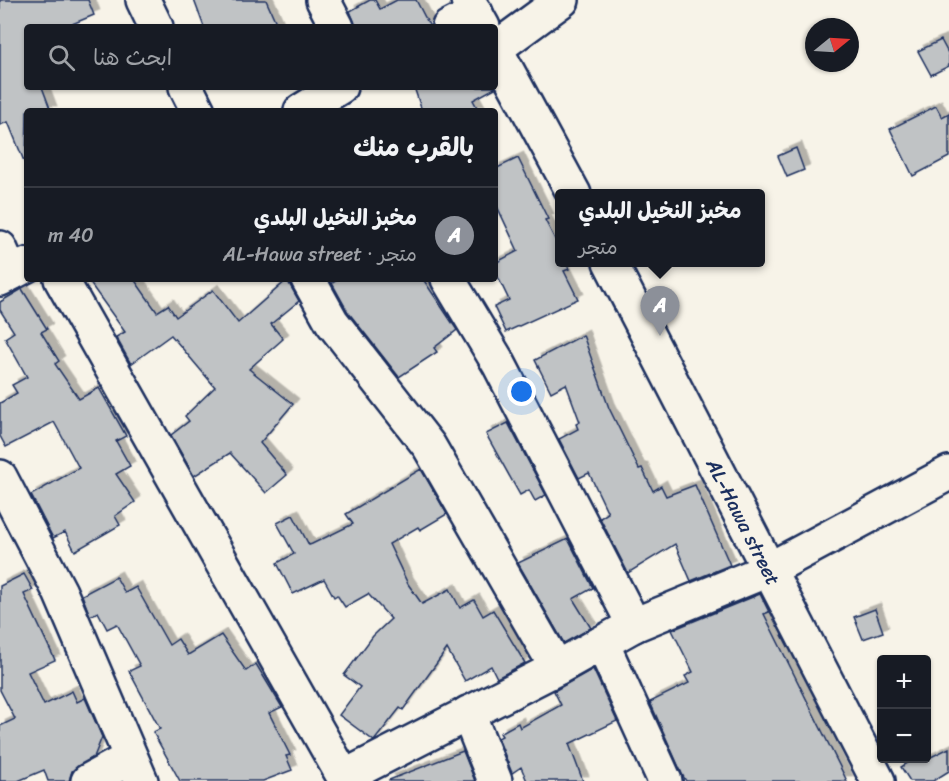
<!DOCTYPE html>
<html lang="ar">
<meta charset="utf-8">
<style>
:root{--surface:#171b24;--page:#242831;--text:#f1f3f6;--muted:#9ea1a6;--line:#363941;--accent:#8c9099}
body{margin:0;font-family:Sriracha,"Playpen Sans Arabic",sans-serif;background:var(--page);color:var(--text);direction:rtl}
.controls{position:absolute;right:18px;bottom:18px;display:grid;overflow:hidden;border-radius:6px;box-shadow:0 2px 4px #0004}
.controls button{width:54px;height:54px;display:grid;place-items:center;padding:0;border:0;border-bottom:2px solid var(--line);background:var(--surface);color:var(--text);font:30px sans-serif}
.compass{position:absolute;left:805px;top:18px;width:54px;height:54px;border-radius:50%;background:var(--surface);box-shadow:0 2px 4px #0004;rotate:72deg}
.you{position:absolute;left:522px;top:392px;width:21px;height:21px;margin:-15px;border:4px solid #fff;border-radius:50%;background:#1a73e8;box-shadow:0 0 0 9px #1a73e833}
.badge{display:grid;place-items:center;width:39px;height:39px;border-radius:50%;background:var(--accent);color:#fff;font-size:20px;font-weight:700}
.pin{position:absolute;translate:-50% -50px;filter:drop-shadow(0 2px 3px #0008)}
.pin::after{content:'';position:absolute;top:32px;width:21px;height:18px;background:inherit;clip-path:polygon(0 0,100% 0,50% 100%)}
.popup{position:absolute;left:555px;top:189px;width:210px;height:78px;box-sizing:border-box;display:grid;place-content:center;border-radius:6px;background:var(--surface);filter:drop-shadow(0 2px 4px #0005);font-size:20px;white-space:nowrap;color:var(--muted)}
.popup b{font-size:22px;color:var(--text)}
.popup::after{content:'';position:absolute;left:50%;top:100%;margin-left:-12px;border:12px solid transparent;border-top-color:var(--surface)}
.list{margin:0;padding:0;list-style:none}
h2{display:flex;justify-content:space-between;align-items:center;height:78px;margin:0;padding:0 24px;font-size:26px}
h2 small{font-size:20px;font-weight:400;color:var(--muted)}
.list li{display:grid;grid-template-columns:39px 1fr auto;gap:18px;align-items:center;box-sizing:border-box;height:96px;padding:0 24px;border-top:2px solid var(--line)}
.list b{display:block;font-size:22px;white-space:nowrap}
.list p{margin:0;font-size:20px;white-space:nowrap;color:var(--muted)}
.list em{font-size:20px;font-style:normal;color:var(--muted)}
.icon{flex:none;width:33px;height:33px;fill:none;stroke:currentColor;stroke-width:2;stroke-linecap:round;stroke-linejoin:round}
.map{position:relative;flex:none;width:949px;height:781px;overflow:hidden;direction:ltr}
.search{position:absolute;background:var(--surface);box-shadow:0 2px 4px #0004;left:24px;top:24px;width:474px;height:66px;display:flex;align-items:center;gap:15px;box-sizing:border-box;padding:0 21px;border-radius:6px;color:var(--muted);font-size:22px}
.panel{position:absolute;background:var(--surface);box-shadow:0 2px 4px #0004;left:24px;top:108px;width:474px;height:174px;border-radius:6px;direction:rtl}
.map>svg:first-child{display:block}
.building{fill:#c0c3c5;stroke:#1b2f5e;stroke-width:1.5;filter:url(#shadow)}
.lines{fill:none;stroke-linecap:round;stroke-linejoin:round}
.minor-casing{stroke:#1b2f5e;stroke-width:38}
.minor{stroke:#f7f3e8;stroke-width:33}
.labels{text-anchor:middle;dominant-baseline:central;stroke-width:5;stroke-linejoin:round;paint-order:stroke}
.street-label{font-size:20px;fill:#1b2f5e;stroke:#f7f3e8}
</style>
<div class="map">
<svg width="949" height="781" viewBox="0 0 949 781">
<defs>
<filter id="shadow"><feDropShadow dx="5.5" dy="-5.5" stdDeviation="0" flood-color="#0004"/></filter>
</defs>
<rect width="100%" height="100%" fill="#f7f3e8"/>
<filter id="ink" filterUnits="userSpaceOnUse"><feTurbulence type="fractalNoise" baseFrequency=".0167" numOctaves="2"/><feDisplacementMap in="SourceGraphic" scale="12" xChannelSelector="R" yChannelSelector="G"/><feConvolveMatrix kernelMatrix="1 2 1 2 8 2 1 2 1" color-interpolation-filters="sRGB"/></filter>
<g filter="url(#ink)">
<g class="building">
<path d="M0,0H88L94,15L65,27H27V87H42L51,111H27L26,166L8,122L0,125Z"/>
<path d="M194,0H266L278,27H204Z"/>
<path d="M370,0H375L380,9L397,0H416L430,27H356L350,11Z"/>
<path d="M941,40L949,55V66L931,75L918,51Z"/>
<path d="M414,87H495V88L473,100L479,111H422Z"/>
<path d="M936,106L942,117L949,113V157L913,176L890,129Z"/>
<path d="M796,148L804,170L787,177L778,156Z"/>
<path d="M518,158L548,219L545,220L560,249V262H566L569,269L564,271L578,299L506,332L494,307L509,300L495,271V263L518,251L495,202V169Z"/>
<path d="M87,279H134L157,312L168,305L176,317L213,290L238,323L287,280L299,301L271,324L283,339L249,369L293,404L260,443L287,475L266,493L230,453L194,476L171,435L189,421L185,416L215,387L171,335L131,364L116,337L125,332Z"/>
<path d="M339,279H423L457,330L434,348L437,352L399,377L348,312L332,283Z"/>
<path d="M22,289L47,329L41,332L59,361L55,364L79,399L99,388L126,436L116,441L130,466L116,474L135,502L115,516L120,525L75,551L65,532L53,538L31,495L79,468L54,422L6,447L0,436V403L17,393L12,385L27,377L5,338L14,332L0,310V302Z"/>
<path d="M583,335L609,408L639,469L642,468L653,491L661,486L666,496L695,485L730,565L691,581L675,544L628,573L600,518L608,513L589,473L579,478L559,439L578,429L576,424L580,422L566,384L551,392L535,360Z"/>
<path d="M508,423L546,495L535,501L529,490L520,495L486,434Z"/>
<path d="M421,469L447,514L420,530L418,527L389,544L408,584L422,604L450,589L460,608L474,600L483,616L493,610L525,663L497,678L491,666L465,681L447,649L403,710L400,708L374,741L339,715L360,687L344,675L373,636L391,619L368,594L345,607L337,595L334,597L324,579L293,594L277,563L294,554L277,523L293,515L309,545L312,544L353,524L346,514Z"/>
<path d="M568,539L593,588L573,599L591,628L564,643L518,563Z"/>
<path d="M24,574L33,590L24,594L55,660L28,672L44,705L72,691L77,702L85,698L102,737L94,757L72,771L69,781H48L44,770L18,781H0V726L15,719L0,690V586Z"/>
<path d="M116,577L125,593L136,587L169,645L178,639L188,655L221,635L246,671L256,664L282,707L269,713L290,755L286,756L292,770L263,781H180L153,732L160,729L129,671L140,666L117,624L107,629L98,612L90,616L82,595Z"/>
<path d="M760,594L769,612L764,614L847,781H686L682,774L650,702L689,683L685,676L693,672L672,630Z"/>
<path d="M875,609L883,632L863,639L854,617Z"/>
<path d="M593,669L617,721L569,744L583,781H527L521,767L512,773L498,738L502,736L500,733L518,723L520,728L561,705L554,691Z"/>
<path d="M949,748V771L933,781H910L901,767L914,759H927Z"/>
<path d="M463,751L475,781H390L389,780Z"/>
</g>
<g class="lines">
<g class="minor-casing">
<g id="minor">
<path d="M143,0L156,27"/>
<path d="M323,0L337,27"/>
<path d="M468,0L483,27"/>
<path d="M449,27L476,13"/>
<path d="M495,48L574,194"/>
<path d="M495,49L562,0"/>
<path d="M186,87L198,111"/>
<path d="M301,111L340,87"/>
<path d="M0,248L11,273"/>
<path d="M610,262L878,781"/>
<path d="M0,279L27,265"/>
<path d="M61,279L346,781"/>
<path d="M308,279L332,322L429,446L557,668"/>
<path d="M448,279L499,364L634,625"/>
<path d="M0,477L60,592L141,781"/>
<path d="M602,643L665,781"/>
<path d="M468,713L495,781"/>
<path d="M344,777L557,668L634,625L768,570L949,473"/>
<path d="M88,781L130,758"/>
</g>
</g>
<use href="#minor" class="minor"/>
</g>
</g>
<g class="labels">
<g class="street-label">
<text transform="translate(743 522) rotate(63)">AL-Hawa street</text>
</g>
</g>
</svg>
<div class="controls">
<button>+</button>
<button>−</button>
</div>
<svg class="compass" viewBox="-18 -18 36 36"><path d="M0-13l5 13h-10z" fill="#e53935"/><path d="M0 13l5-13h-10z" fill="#9ea1a6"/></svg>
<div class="you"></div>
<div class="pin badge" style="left:660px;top:336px">A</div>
<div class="popup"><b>مخبز النخيل البلدي</b>متجر</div>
<div class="search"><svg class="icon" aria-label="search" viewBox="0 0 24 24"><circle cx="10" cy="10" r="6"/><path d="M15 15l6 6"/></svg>ابحث هنا</div>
<section class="panel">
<h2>بالقرب منك<small></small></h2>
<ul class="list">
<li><span class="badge">A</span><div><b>مخبز النخيل البلدي</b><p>متجر · AL-Hawa street</p></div><em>40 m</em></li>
</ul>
</section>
</div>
